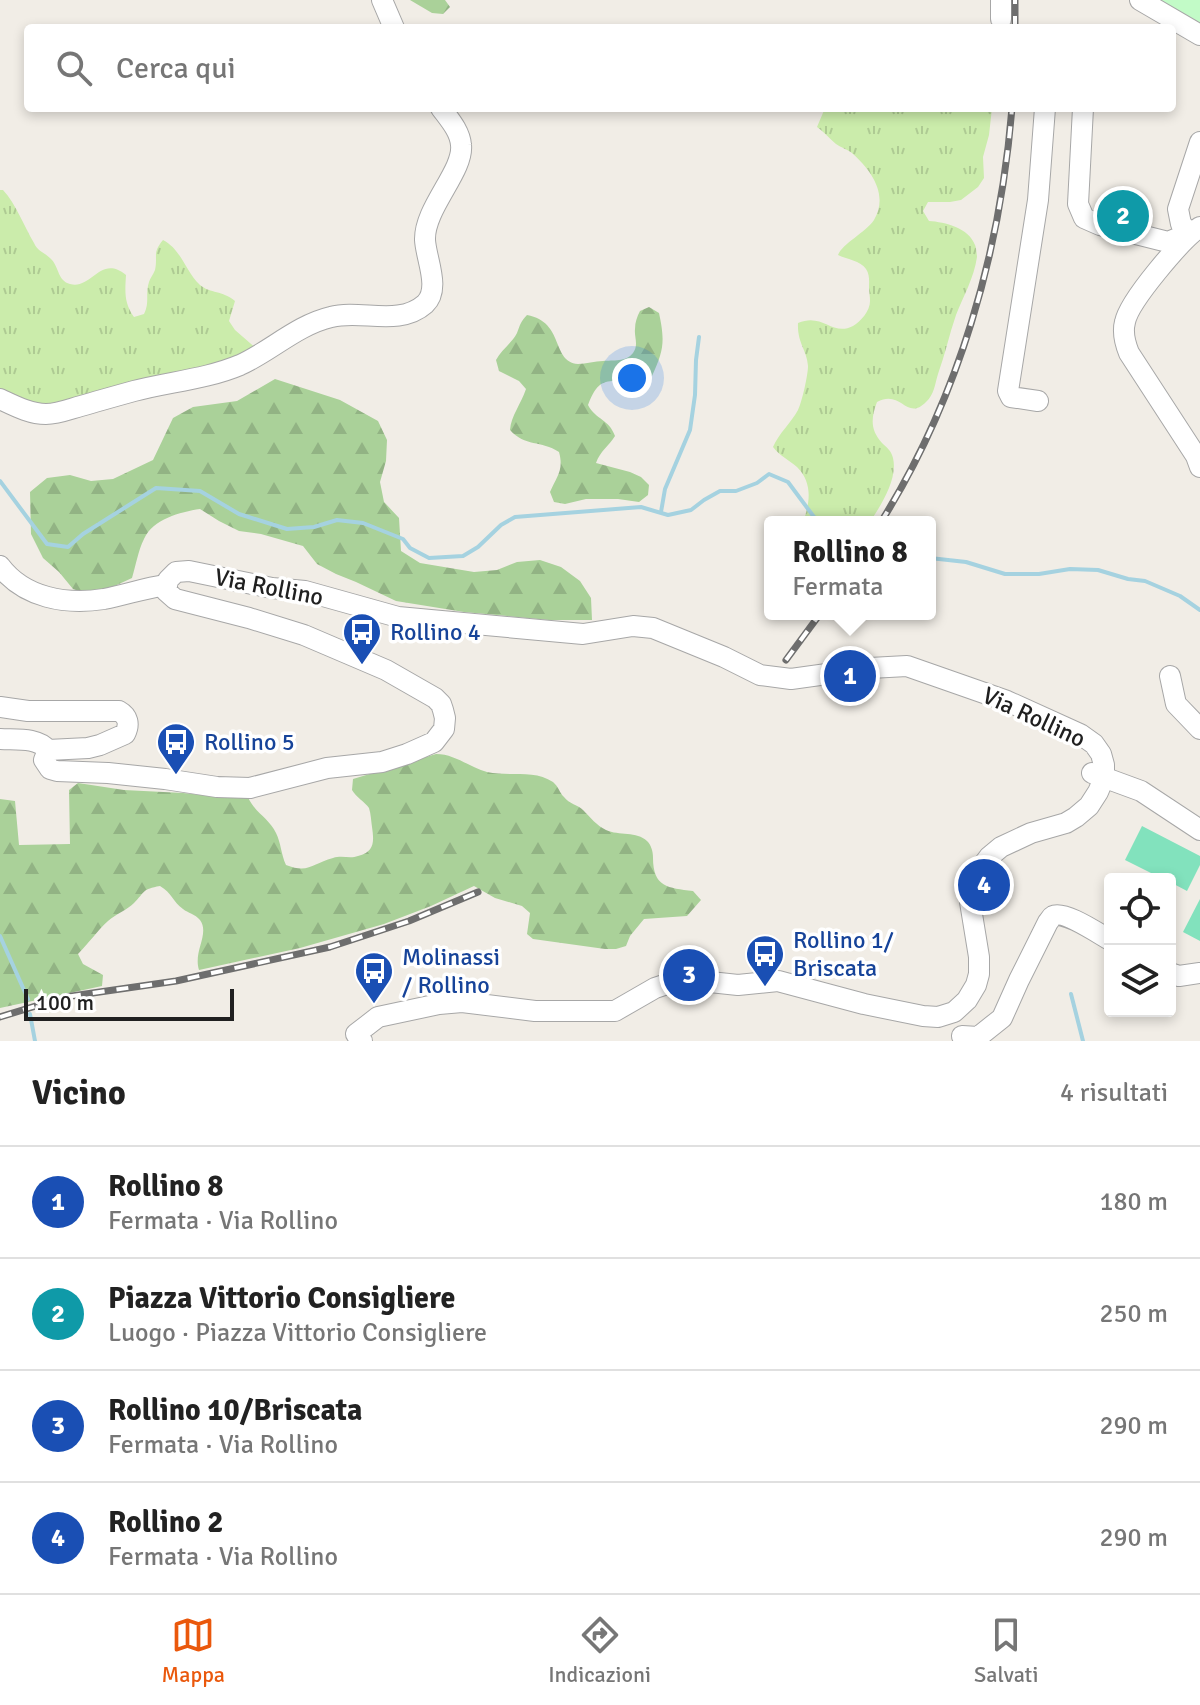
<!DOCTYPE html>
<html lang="it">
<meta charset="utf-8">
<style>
:root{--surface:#fff;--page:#f2f2f2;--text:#222;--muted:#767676;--line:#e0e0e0;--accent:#ea580c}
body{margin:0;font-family:Signika,sans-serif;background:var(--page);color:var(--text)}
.controls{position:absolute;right:24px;bottom:24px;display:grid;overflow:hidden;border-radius:8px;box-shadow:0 4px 12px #0003}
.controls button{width:72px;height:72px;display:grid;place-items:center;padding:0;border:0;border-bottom:2px solid var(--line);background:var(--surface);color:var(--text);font:40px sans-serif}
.scale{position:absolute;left:24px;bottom:20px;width:210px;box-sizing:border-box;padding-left:8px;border:4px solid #202020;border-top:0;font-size:22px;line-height:28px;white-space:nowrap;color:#202020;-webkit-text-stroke:6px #fff;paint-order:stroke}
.you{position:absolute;left:632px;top:378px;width:28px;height:28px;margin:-20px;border:6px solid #fff;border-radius:50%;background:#1a73e8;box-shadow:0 0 0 12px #1a73e833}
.badge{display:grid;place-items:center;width:52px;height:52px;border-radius:50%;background:var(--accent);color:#fff;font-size:26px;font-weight:700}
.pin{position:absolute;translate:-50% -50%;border:4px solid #fff;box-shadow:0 2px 8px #0006}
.popup{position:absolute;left:764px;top:516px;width:172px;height:104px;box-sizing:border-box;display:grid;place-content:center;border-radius:8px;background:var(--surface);filter:drop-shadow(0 2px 6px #0005);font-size:26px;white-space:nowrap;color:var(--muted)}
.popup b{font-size:30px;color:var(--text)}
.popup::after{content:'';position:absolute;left:50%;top:100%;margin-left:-16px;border:16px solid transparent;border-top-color:var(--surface)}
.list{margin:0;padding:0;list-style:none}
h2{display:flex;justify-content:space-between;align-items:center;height:104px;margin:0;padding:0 32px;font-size:34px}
h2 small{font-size:26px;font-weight:400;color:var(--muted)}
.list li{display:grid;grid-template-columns:52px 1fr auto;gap:24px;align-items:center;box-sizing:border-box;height:112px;padding:0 32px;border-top:2px solid var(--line)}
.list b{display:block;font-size:30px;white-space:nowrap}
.list p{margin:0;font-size:26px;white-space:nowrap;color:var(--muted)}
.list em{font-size:26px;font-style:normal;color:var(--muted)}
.icon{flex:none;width:44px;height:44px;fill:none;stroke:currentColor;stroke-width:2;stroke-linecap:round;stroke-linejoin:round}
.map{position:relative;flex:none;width:1200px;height:1041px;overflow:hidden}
.search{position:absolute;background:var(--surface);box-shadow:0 4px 12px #0003;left:24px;right:24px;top:24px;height:88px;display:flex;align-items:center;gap:20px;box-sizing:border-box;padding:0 28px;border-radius:8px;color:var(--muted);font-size:30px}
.sheet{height:552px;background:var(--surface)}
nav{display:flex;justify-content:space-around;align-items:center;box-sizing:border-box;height:112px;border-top:2px solid var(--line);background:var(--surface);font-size:22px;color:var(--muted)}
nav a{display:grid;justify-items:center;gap:4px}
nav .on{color:var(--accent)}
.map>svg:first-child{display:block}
.grass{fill:url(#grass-tufts)}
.forest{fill:url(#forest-firs)}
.park{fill:#c2fbc7}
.pitch{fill:#82e2bd}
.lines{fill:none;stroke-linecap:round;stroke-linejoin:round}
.stream{stroke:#a5d2e0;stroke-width:4}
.minor-casing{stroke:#a7a7a7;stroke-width:22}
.minor{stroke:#fff;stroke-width:20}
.rail-casing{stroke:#6e6e6e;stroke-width:7}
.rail{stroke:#fff;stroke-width:4;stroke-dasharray:12;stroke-linecap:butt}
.labels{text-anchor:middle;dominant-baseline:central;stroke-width:7;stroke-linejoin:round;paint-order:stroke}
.street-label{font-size:24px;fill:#202020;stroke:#fff}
.transit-label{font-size:24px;fill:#164399;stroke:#fff;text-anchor:start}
</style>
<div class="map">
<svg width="1200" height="1041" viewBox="0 0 1200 1041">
<defs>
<pattern id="grass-tufts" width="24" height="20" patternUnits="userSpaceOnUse" patternTransform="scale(2)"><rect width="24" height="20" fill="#cbecab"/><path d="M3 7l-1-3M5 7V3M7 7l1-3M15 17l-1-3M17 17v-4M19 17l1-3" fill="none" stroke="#aeca93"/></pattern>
<pattern id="forest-firs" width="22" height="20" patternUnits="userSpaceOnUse" patternTransform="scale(2)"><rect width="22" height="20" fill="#aad199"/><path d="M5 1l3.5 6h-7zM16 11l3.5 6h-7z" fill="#92b384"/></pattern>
</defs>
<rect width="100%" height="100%" fill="#f1ede6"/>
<g class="grass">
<path d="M825,108H992L989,135L983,157L984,178L978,187L961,200L950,202H928L923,211L929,221C945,222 969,228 975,245C976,247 977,255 977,257C974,278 963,297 956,315C949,335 945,355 938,374C935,384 934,395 926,402C906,422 902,389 877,402C871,418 870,430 882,443C887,448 891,450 893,458C898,479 881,505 870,522H803C810,503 813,483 797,467C789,460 780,456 773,447C779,433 791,423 798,410C802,402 808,375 808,366C807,350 797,343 798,323C823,312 832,337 853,326C861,321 870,311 870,301C870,296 869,292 869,288C869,282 870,275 866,269C861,261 846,259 838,255C843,243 865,233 874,220C889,195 871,170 853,154C848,149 841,148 836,144C830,139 824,132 817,127Z"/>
<path d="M0,190H3C16,204 24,226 34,243C38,252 46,253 52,260C59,268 58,281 70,284C92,290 100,254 126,275C125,292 124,303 134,317L144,314C150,302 145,294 149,282C150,278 153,275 155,270C158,256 152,253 163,240C182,250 185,271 200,285C211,294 222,290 235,301L229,321L235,330L257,349L230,364L45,406L0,393Z"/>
</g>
<g class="forest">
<path d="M410,0H445L450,7L443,14L432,13Z"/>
<path d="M649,307L659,313C665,341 664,350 652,376C646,378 638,381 632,381C607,382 599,376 588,405C596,420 609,419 615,436C609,446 600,451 596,463L630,472L641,477L649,485L648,495L639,502L618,499H586L565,504L554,502L550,492C557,476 564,470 559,452C541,440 525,447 510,430C511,416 521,404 526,389L519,381L499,371L496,360C501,350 512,343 517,333C520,325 521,321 527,315C565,322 551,362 578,364C586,364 595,361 603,361C613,360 626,362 633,353C639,345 634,337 635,329C635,322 637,317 640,311Z"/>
<path d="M275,379L340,400L378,421L387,440L386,461L380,482L384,502L399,518L401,551L420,563L474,572L497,570L517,562L540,560L561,567L580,581L591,598L592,620H549L464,612L396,601L356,582L336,574L317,564L303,546L261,534L239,531L219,521L200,509C180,512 153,519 144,539C138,551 136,565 132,578L93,596L73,589L59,572L43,558L31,534L30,492L47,478L70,475L91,481L113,479L153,460L173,418L193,407L237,401Z"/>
<path d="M436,754C455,754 469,767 487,772C509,777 534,769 553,782C559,787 559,792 564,797C569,804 578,805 583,810C591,818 596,825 606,830C619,836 637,831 647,841C651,845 653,851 653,858C653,887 668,888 693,891L701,900L687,916L644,919L630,936L626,946L616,949H605L533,939L527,934L530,913L522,906L495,898L474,886L431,906L384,924L300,948L199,970C193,951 210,934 200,920C195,914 188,913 183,909C173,902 172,893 160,886C142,889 145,892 134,903C127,910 116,914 108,921C97,931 89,943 78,954L83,964L103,975L102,986L0,1008V799L15,801L19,845L70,844L69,790L78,783L124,790L183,793L221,797H248C254,812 269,818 276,833C281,843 281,854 286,865C309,874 313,863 333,858C342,855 350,859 358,856C375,852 374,841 372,827C371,821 371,814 369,808C365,802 356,797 352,790L353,779Z"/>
</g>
<path class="park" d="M1158,0H1200V25Z"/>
<g class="pitch">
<path d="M1142,826L1200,856V865L1187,891L1170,882V879H1163L1125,860Z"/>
<path d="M1200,899V941L1183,932Z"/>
</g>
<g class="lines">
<g class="stream">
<path d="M0,481L47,544L68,547L83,534L156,488L200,491L239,514L287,529L314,527L337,520L363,523L403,539L410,548L429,558L463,556L478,547L501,525L515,517L641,507L668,515L691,510L704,500L720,491H736L757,483L769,474L788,482L814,517L826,522"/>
<path d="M661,512L665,489L690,430L695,395L696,360L699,337"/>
<path d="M930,558L966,562L1005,574H1039L1070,569L1098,570L1128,579L1145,581L1180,596L1200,610"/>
<path d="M0,936L28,999"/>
<path d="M1071,994L1083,1041"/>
<path d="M30,1014L35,1041"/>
</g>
<g class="minor-casing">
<g id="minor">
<path d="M382,0L394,28"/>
<path d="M1140,0L1200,35"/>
<path d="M1001,19V0"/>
<path d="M1083,108L1078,204L1084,218L1100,225L1168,242L1190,233"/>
<path d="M1200,227C1182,239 1129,301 1125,322C1122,333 1125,343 1129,353L1196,456L1200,467"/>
<path d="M1194,231H1188L1181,224L1178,209L1200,142"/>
<path d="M0,399C15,406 30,414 46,414C58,414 70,409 81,406C98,401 116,396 134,391C168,382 207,379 240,365C271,351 297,325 331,317C361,309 399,327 425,304C441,289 426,259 425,240C424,208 464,171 461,145C460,131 449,119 441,108"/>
<path d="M1038,401L1011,397L1008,391L1038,200L1045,108"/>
<path d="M0,566C24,598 66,605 104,599C125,595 145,588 166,585"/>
<path d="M1170,676L1176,704L1200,729"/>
<path d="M0,707L28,711H119C128,716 130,724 125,734L100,745L88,748L48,750L44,760L50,769L57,771L108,773L165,779L217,787L250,788L327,768L382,762L407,754L434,742L444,729L445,718L443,710L441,704L435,698L386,670L304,635L249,618L175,599L166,591L168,580L176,572L189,571L272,588L305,591L398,617L583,634L633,626L653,628L724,657L760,675L791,679L870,668L907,666L1007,701L1080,734L1094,744L1101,754L1104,765V778L1098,792L1089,806L1076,817L1066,823L1031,833L1001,847L989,857L980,869L971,890L970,902L979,957V974L976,985L967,1000L954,1012L938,1017L923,1016L864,1004L778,981L738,985L682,979L655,988L615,1011H535L462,1002L439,1004L378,1017L356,1034L362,1041"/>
<path d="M0,739C16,740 37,737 48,750"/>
<path d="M1092,773L1141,791L1200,830"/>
<path d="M1170,973L1179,976L1200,973"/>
<path d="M962,1036L978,1037L1002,1018L1019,980L1048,922C1050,920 1051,917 1053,916C1064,910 1099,934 1110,940"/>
</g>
</g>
<use href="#minor" class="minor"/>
<g class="rail-casing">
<g id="rail">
<path d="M1015,28V0"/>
<path d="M881,522C959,397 1000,254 1012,108"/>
<path d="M786,660L820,614"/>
<path d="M0,1017L65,997L176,981L330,947L409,921L478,892"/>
</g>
</g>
<use href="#rail" class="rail"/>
</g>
<defs>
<g id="bus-pin" transform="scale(2)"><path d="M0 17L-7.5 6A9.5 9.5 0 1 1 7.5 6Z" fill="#1a4fb4" stroke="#fff"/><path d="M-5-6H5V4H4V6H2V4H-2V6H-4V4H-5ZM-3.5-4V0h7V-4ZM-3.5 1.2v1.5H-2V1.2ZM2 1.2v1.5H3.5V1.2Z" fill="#fff"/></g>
</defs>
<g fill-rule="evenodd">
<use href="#bus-pin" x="362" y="632"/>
<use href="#bus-pin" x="176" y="742"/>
<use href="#bus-pin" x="765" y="954"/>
<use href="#bus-pin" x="374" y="971"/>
</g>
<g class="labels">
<g class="street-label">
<text transform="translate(269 587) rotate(11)">Via Rollino</text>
<text transform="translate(1034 717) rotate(25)">Via Rollino</text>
</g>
<g class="transit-label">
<text x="390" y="632">Rollino 4</text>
<text x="204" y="742">Rollino 5</text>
<text x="793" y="940">Rollino 1/<tspan x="793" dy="28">Briscata</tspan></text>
<text x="402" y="957">Molinassi<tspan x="402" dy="28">/ Rollino</tspan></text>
</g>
</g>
</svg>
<div class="controls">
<button><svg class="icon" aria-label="locate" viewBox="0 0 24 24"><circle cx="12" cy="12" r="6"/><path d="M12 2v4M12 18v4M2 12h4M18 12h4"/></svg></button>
<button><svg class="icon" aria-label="layers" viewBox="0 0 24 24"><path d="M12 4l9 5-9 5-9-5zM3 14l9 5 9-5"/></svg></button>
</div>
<div class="scale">100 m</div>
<div class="you"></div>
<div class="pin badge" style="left:850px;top:676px;background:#1a4fb4">1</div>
<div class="popup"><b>Rollino 8</b>Fermata</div>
<div class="pin badge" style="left:1123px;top:216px;background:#0f9aa8">2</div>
<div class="pin badge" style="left:689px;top:975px;background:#1a4fb4">3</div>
<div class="pin badge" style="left:984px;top:885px;background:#1a4fb4">4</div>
<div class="search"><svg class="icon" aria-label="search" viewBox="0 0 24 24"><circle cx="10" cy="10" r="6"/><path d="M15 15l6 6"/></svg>Cerca qui</div>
</div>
<section class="sheet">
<h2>Vicino<small>4 risultati</small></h2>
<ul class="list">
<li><span class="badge" style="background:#1a4fb4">1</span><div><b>Rollino 8</b><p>Fermata · Via Rollino</p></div><em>180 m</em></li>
<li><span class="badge" style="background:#0f9aa8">2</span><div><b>Piazza Vittorio Consigliere</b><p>Luogo · Piazza Vittorio Consigliere</p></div><em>250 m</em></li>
<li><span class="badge" style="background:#1a4fb4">3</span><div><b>Rollino 10/Briscata</b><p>Fermata · Via Rollino</p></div><em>290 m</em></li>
<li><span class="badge" style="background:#1a4fb4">4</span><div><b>Rollino 2</b><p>Fermata · Via Rollino</p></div><em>290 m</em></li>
</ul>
</section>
<nav>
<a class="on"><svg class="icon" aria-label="map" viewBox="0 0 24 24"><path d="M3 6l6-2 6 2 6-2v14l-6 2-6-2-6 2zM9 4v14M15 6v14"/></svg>Mappa</a>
<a><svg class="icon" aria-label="directions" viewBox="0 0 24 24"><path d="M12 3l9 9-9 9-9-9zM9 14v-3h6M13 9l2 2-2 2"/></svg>Indicazioni</a>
<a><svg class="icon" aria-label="saved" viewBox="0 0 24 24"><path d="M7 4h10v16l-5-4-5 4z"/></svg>Salvati</a>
</nav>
